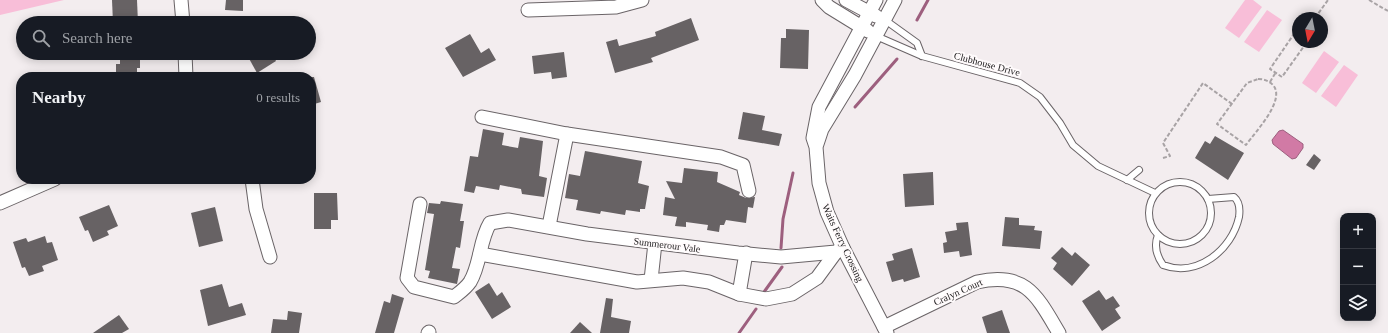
<!DOCTYPE html>
<meta charset="utf-8">
<style>
:root{--surface:#171b24;--page:#242831;--text:#f1f3f6;--muted:#9ea1a6;--line:#363941}
body{margin:0;font-family:"Times New Roman",serif;background:var(--page);color:var(--text)}
.controls{position:absolute;right:12px;bottom:12px;display:grid;overflow:hidden;border-radius:8px;box-shadow:0 2px 10px #0003}
.controls button{width:36px;height:36px;display:grid;place-items:center;padding:0;border:0;border-bottom:1px solid var(--line);background:var(--surface);color:var(--text);font:20px sans-serif}
.compass{position:absolute;left:1292px;top:12px;width:36px;height:36px;border-radius:50%;background:var(--surface);box-shadow:0 2px 10px #0003;rotate:190deg}
.list{margin:0;padding:0;list-style:none}
h2{display:flex;justify-content:space-between;align-items:center;height:52px;margin:0;padding:0 16px;font-size:17px}
h2 small{font-size:13px;font-weight:400;color:var(--muted)}
.icon{flex:none;width:22px;height:22px;fill:none;stroke:currentColor;stroke-width:2;stroke-linecap:round;stroke-linejoin:round}
.map{position:relative;flex:none;width:1388px;height:333px;overflow:hidden}
.search{position:absolute;background:var(--surface);box-shadow:0 2px 10px #0003;left:16px;top:16px;width:300px;height:44px;display:flex;align-items:center;gap:10px;box-sizing:border-box;padding:0 14px;border-radius:22px;color:var(--muted);font-size:15px}
.panel{position:absolute;background:var(--surface);box-shadow:0 2px 10px #0003;left:16px;top:72px;width:300px;height:112px;border-radius:16px}
.map>svg:first-child{display:block}
.green{fill:#f8bed8}
.water{fill:#d17aa5;stroke:#9d5f7e}
.lines{fill:none;stroke-linecap:round;stroke-linejoin:round}
.stream{stroke:#9d5f7e;stroke-width:3}
.building{fill:#676264}
.lane-casing{stroke:#6a6467;stroke-width:8}
.street-casing{stroke:#6a6467;stroke-width:15}
.path{stroke:#a8a3a5;stroke-width:2;stroke-dasharray:4 2;stroke-linecap:butt}
.lane{stroke:#fff;stroke-width:6}
.street{stroke:#fff;stroke-width:13}
.labels{text-anchor:middle;dominant-baseline:central;stroke-width:4;stroke-linejoin:round;paint-order:stroke}
.street-label{font-size:10px;fill:#232122;stroke:#fffbfc}
</style>
<div class="map">
<svg width="1388" height="333" viewBox="0 0 1388 333">
<rect width="100%" height="100%" fill="#f3edef"/>
<g class="green">
<path d="M0,0H64L0,15Z"/>
<path d="M1245,0H1253L1262,7L1239,38L1225,28Z"/>
<path d="M1267,10L1282,20L1259,52L1244,42Z"/>
<path d="M1324,51L1339,62L1316,93L1302,83Z"/>
<path d="M1344,65L1358,75L1336,107L1321,96Z"/>
</g>
<path class="water" d="M1283,130L1303,144V148L1296,158L1292,159L1273,144L1272,140L1279,131Z"/>
<g class="lines">
<g class="stream">
<path d="M917,20L928,0"/>
<path d="M855,107L897,59"/>
<path d="M781,248L783,219L793,173"/>
<path d="M764,292L782,267"/>
<path d="M739,333L756,309"/>
</g>
</g>
<g class="building">
<path d="M112,0H137L138,23H113Z"/>
<path d="M226,0H243V11L225,10Z"/>
<path d="M691,18L699,40L651,58L653,62L615,73L606,42L617,39L619,46L656,36L655,32Z"/>
<path d="M786,29L809,30L808,69L780,68L781,38H786Z"/>
<path d="M470,34L481,53L489,48L496,60L463,77L445,48Z"/>
<path d="M564,52L567,77L552,79L551,72L534,74L532,56Z"/>
<path d="M246,53H272L276,61L257,73Z"/>
<path d="M120,55L140,56V68H137V77H116V64H120Z"/>
<path d="M311,77H314L321,102L311,105Z"/>
<path d="M743,112L765,116L762,130L782,134L779,146L738,139Z"/>
<path d="M483,129L504,133L502,145L518,148L520,137L543,141L539,176L547,178L544,197L522,194L521,189L500,185L499,190L476,186L474,193L464,191L470,156L478,157Z"/>
<path d="M1215,136L1244,153L1228,180L1195,158L1205,141L1210,144Z"/>
<path d="M585,151L642,161L638,183L649,186L645,209H640V212L626,210L625,215L601,211L600,214L576,210L578,200L565,198L569,174L580,176Z"/>
<path d="M1314,154L1321,160L1314,170L1306,165Z"/>
<path d="M684,168L718,172L717,182L740,192L739,195L746,198L755,197L753,208L748,207L746,223L726,220L724,225H720L719,232L707,230L708,225L686,222V227L675,226L677,217L663,215L665,197L675,199L666,181L682,183Z"/>
<path d="M933,172L934,205L905,207L903,174Z"/>
<path d="M314,193H337L338,220H331V229H314Z"/>
<path d="M441,201L463,204L460,221H464L460,248L456,247L452,268L460,269L457,284L428,278L430,271L425,270L434,214L427,213L429,203L440,204Z"/>
<path d="M109,205L118,226L107,231L109,235L93,242L88,230L85,231L79,217Z"/>
<path d="M215,207L223,241L199,247L191,213Z"/>
<path d="M1005,217L1019,218V225L1035,226L1034,230L1042,231L1040,249L1002,246Z"/>
<path d="M968,222L972,255L960,257L959,251L944,253L943,243L947,242L945,232L957,230L956,223Z"/>
<path d="M45,236L47,243L52,242L58,260L42,266L44,271L29,276L25,267L22,268L13,242L26,238L28,242Z"/>
<path d="M1062,247L1072,256L1075,252L1090,265L1072,286L1053,269L1057,263L1051,258Z"/>
<path d="M912,248L920,277L904,282L903,279L892,282L886,262L894,260L892,254Z"/>
<path d="M489,283L497,296L502,292L511,307L492,319L475,292Z"/>
<path d="M222,284L229,307L242,303L246,315L208,326L200,290Z"/>
<path d="M1099,290L1106,300L1113,296L1120,306L1115,309L1121,318L1102,331L1082,301Z"/>
<path d="M392,294L404,298L394,333H375L384,301L390,303Z"/>
<path d="M606,298L613,299L611,317L631,321L629,333H600Z"/>
<path d="M1002,310L1010,333H987L982,317Z"/>
<path d="M288,311L302,313L299,333H271L273,319L287,320Z"/>
<path d="M119,315L129,329L122,333H93Z"/>
<path d="M580,322L592,333H570Z"/>
</g>
<g class="lines">
<g class="lane-casing">
<g id="lane">
<path d="M885,20L917,43L922,56"/>
<path d="M876,36L922,56L1020,83L1040,97L1060,123L1073,145L1098,166L1155,193"/>
<path d="M1127,180L1139,170"/>
<circle cx="1180" cy="213" r="31"/>
<path d="M1158,235C1154,245 1156,255 1163,265C1197,278 1232,250 1239,217C1240,210 1240,202 1234,197L1208,199"/>
</g>
</g>
<g class="street-casing">
<g id="street">
<path d="M181,0L183,23"/>
<path d="M822,0L829,7L868,31"/>
<path d="M846,0L876,16"/>
<path d="M876,0L819,107L813,138L816,147L819,183L827,212L843,248L887,333"/>
<path d="M528,10L616,7L642,0"/>
<path d="M185,53L186,77"/>
<path d="M482,117L567,134L549,226"/>
<path d="M567,134L721,157L743,165L749,191"/>
<path d="M817,144L822,129L855,75L895,0"/>
<path d="M252,179L256,209L270,257"/>
<path d="M0,203L55,179"/>
<path d="M420,204L407,278L414,287L454,297C459,293 466,288 470,282C481,264 479,241 490,223L508,220L587,234L738,253L781,257L836,252L843,248"/>
<path d="M480,254L637,282L683,278L709,282L739,294L766,299L792,294L817,278L836,252"/>
<path d="M651,280L655,243"/>
<path d="M739,294L746,253"/>
<path d="M884,327L977,282C1026,271 1037,296 1059,333"/>
<path d="M428,333L429,332"/>
</g>
</g>
<g class="path">
<path d="M1369,0L1388,11"/>
<path d="M1315,18L1328,0"/>
<path d="M1298,28L1270,69L1282,77L1307,42"/>
<path d="M1258,79C1264,79 1269,81 1273,85C1286,100 1256,131 1246,145L1217,124L1247,83Z"/>
<path d="M1270,82L1276,72"/>
<path d="M1163,158L1170,156L1163,143L1203,83L1232,104"/>
</g>
<use href="#lane" class="lane"/>
<use href="#street" class="street"/>
</g>
<g class="labels">
<g class="street-label">
<text transform="translate(987 64) rotate(15)">Clubhouse Drive</text>
<text transform="translate(843 243) rotate(65)">Waits Ferry Crossing</text>
<text transform="translate(667 245) rotate(7)">Summerour Vale</text>
<text transform="translate(958 292) rotate(-24)">Cralyn Court</text>
</g>
</g>
</svg>
<div class="controls">
<button>+</button>
<button>−</button>
<button><svg class="icon" aria-label="layers" viewBox="0 0 24 24"><path d="M12 4l9 5-9 5-9-5zM3 14l9 5 9-5"/></svg></button>
</div>
<svg class="compass" viewBox="-18 -18 36 36"><path d="M0-13l5 13h-10z" fill="#e53935"/><path d="M0 13l5-13h-10z" fill="#9ea1a6"/></svg>
<div class="search"><svg class="icon" aria-label="search" viewBox="0 0 24 24"><circle cx="10" cy="10" r="6"/><path d="M15 15l6 6"/></svg>Search here</div>
<section class="panel">
<h2>Nearby<small>0 results</small></h2>
<ul class="list">
</ul>
</section>
</div>
